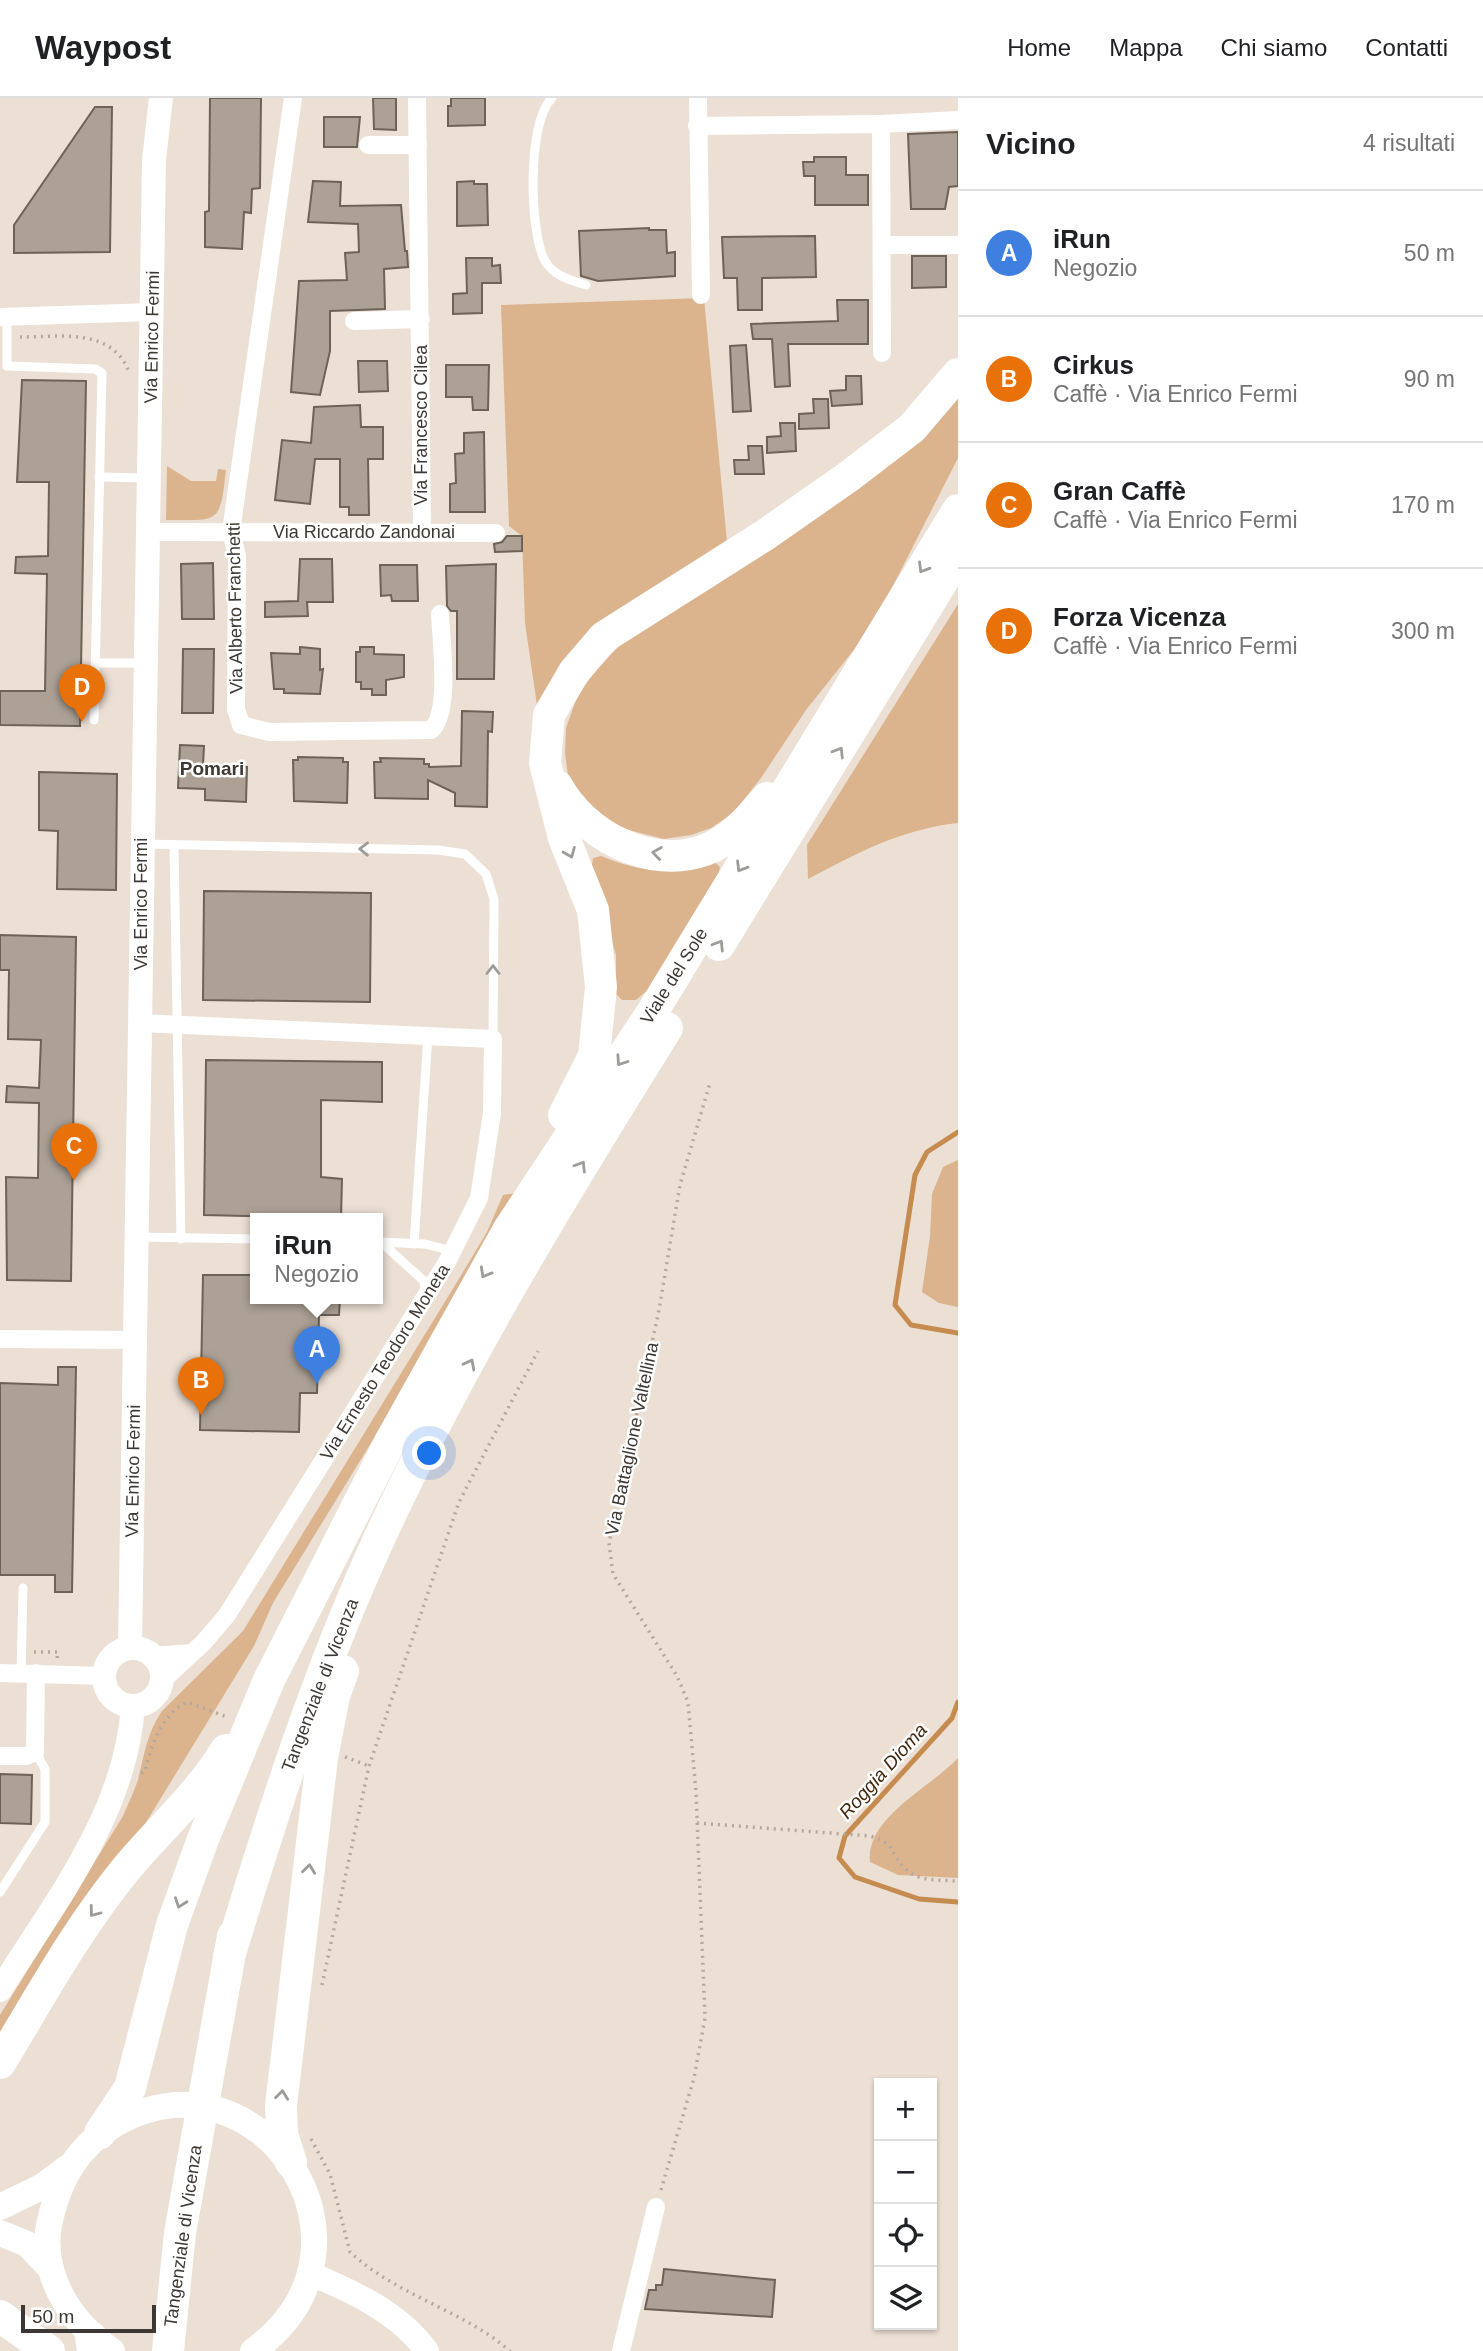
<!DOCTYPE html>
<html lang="it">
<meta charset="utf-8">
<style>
:root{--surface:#fff;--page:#f2f2f2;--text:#202124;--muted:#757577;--line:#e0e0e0;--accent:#0f766e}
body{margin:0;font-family:Arial,sans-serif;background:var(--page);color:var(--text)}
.controls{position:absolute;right:21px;bottom:21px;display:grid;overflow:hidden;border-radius:0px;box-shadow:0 2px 5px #0004}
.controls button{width:63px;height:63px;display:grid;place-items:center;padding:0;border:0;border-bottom:2px solid var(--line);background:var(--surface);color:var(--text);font:35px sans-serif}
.scale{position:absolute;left:21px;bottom:18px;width:135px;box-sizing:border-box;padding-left:7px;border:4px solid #3d3833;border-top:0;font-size:19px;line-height:24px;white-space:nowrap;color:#3d3833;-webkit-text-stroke:5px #fff;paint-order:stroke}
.you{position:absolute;left:430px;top:1356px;width:24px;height:24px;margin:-18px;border:5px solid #fff;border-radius:50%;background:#1a73e8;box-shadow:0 0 0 10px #1a73e833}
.badge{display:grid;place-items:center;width:46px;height:46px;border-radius:50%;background:var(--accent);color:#fff;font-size:23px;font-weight:700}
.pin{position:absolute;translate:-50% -58px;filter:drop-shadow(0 2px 4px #0008)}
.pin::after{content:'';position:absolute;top:37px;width:24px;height:21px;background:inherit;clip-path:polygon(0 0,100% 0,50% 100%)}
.popup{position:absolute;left:250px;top:1115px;width:133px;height:91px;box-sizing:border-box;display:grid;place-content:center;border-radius:0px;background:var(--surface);filter:drop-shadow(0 2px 5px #0005);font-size:23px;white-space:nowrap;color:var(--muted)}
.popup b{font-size:26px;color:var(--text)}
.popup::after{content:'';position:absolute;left:50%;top:100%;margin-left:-14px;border:14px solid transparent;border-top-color:var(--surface)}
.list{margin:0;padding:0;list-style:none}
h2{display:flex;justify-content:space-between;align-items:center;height:91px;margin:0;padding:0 28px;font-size:30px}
h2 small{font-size:23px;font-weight:400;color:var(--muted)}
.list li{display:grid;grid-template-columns:46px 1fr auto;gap:21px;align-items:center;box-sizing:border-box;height:126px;padding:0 28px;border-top:2px solid var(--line)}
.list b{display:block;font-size:26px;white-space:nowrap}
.list p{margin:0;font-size:23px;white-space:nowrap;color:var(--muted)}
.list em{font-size:23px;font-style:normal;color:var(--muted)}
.icon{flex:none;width:38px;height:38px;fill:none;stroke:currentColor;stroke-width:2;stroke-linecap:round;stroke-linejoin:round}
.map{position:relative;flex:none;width:958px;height:2253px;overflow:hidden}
header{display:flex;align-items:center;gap:42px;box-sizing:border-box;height:98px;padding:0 35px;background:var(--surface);border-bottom:2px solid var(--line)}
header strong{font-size:33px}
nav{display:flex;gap:38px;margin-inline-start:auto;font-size:24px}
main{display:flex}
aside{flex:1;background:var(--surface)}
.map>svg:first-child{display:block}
.green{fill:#dbb48e}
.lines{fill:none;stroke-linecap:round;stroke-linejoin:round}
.stream{stroke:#c68c4f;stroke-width:5}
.building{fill:#ada196;stroke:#6d6258;stroke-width:2}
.path{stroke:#b3a89f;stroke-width:3.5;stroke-dasharray:2 5;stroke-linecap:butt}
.lane{stroke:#fff;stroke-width:9}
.street{stroke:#fff;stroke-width:18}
.secondary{stroke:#fff;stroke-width:24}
.primary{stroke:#fff;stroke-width:26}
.highway{stroke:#fff;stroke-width:32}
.oneway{stroke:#9e9c99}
.labels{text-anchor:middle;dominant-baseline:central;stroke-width:5;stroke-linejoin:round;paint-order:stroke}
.street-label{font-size:18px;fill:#3d3833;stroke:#fff}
.neighbourhood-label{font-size:19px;font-weight:bold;fill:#3d3833;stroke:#fff}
.water-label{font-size:19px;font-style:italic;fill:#42290f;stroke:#fff}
</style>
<header>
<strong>Waypost</strong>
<nav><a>Home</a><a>Mappa</a><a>Chi siamo</a><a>Contatti</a></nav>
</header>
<main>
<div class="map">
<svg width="958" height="2253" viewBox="0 0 958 2253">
<rect width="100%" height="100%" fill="#ecdfd4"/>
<g class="green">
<path d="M704,200L727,444L539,621L525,525L522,438L509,428L501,207Z"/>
<path d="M958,300V360L872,529L806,612L761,680L733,715L711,730L691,737L664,741L613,728L569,686L565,655L566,630L577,599L595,573L627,540L713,489Z"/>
<path d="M167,368L191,383H216L218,371L226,372C220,427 219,422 166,422Z"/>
<path d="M958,506V725C902,731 857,755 808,781L807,747Z"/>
<path d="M601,758C648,777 664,773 711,761L720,769L718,779L653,887L636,902H622L616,896V857L591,774L593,760Z"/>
<path d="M958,1062V1209L939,1205L922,1194L930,1138L932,1096L943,1069Z"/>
<path d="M515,1095L488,1154L273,1505L254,1548L0,1963V1917L123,1718C128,1706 134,1694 138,1682C144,1657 147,1635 162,1613L243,1533L457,1184L487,1134L503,1097Z"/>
<path d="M958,1660V1780L898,1777L870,1764C865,1720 931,1689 958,1660Z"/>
</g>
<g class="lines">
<g class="stream">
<path d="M958,1034L927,1054L915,1077L895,1207L911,1227L958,1235"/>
<path d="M958,1604L952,1620L845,1738L839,1760L855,1779L919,1801L958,1804"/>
</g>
</g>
<g class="building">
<path d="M210,0H261L260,90L252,91L251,115L244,114L242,151L205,149V114L209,113Z"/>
<path d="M373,0H396V32L374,31Z"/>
<path d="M451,0H485V27L448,28V8H451Z"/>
<path d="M95,9H112L110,154L14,155V127Z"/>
<path d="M324,19H360L357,49H324Z"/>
<path d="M958,34V88L949,89L945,111H911L908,36Z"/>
<path d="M814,59H846V77H868V107H815V78H804L803,64H814Z"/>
<path d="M313,83L341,84L340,108L401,107L405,153H407L408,169L384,171L385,211L330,213V253L320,297L291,294L299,183L347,182L345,155L359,154L358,126L308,124Z"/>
<path d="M474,83V86H487L488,127L457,128V84Z"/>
<path d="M649,130V132H666L667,155L675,154V178L598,183L581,178L579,133Z"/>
<path d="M815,138L816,179L762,180V212H738L737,180H724L722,139Z"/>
<path d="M912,158H946V189L912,190Z"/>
<path d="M466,160H492V168L500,167L501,185H482V215L453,216V196L467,195Z"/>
<path d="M837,202H868V246H788L790,288L775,289L772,241H753L751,226L838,223Z"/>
<path d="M746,247L751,313L733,314L730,248Z"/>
<path d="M358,263H387L388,293L359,294Z"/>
<path d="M446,267H489L488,312H473L472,299H446Z"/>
<path d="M846,278H861L862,306L832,308L830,293L846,292Z"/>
<path d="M22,282L86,283L80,628L0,627V593H45L47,476L15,475L16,459L48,458L49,384H17Z"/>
<path d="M813,301H828L829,330L799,331V316L814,315Z"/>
<path d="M360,307L361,329H383V361H368L369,417H349V409H340V361H315L310,406L275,402L282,342L311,345L314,309Z"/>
<path d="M780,325H795L796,353L767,355V339L781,338Z"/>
<path d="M484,334L485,414H450V386L456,385L455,356L464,355V335Z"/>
<path d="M748,348H762L764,376H735L734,362H749Z"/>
<path d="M507,438H522V453L495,454L494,446L502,444Z"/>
<path d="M300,461H332L333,504H307L308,518L265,519V504L298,503Z"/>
<path d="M213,465L214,521H182L181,466Z"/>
<path d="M496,466L494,581H457V513H451L447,508L446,468Z"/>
<path d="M380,467H417L418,503H392L391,497L381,498Z"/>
<path d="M300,549L320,551V572L323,571L320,596L284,595V591H274L271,555L300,556Z"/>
<path d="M360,549H374V556L404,557V579L386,582V597H372V591H361V584H356V554H360Z"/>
<path d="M183,551H214L213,615H182Z"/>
<path d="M462,613L493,614L492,634L488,633L487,709L455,708V695L428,682V701L375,700L374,664H381L380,660L424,661V666H429V669L461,668Z"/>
<path d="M180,647L204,648L203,667L247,669L246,704L205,702V691L178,690Z"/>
<path d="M298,659L343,660V664H348L347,705L294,703L293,662H298Z"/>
<path d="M39,674L117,676L116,792L57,791L58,733L39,732Z"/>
<path d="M204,793L371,795L370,904L203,902Z"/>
<path d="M0,837L76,839L71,1183L7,1182L6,1079L38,1080L39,1005L6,1004L7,988L39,990L41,942L8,941L9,872H0Z"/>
<path d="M206,962L382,964V1004L321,1002V1079L342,1081L341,1120L204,1117Z"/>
<path d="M203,1177H256V1200H340L339,1217H319L317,1295H300L299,1334L200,1332Z"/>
<path d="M58,1269H76L72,1494H55V1477H0V1285L58,1287Z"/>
<path d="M0,1676L32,1677L31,1726L0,1725Z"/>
<path d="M664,2171L775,2182L772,2219L645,2211L649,2192H656V2187H662Z"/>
</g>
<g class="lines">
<g class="path">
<path d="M20,239C59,239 112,229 129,274"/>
<path d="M34,1554H58L57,1561"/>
<path d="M345,1659L369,1668"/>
<path d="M141,1675L145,1673C151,1647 162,1616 187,1604L227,1619"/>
<path d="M697,1725L870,1738C897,1746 888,1754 905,1770C917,1784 941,1782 958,1783"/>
<path d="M322,1887L369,1668L459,1404L538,1253"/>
<path d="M311,2041L330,2076L350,2154C397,2198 463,2212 510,2253"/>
<path d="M661,2092L694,1980L705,1920L696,1694L688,1604L677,1578L613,1476L609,1445L659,1212L680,1087L710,985"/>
</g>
<g class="lane">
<path d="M552,0C527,24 529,133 545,163C554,178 570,182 586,187"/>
<path d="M7,219V268L95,271L102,275L94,622"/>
<path d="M99,379L148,380"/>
<path d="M96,565H144"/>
<path d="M144,746L438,752L465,756L486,776L494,801L493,941"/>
<path d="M174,748L181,1141"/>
<path d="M138,1139L256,1141"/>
<path d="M378,1144L425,1146L452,1153"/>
<path d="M382,1145L424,1183L425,1194"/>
<path d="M414,1146L428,937"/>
<path d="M21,1575L23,1490"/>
<path d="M0,1794L45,1724V1671L35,1653"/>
</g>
<g class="street">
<path d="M293,0L231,433L237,458L236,611L241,627L269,634L431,632C451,616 441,542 440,516"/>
<path d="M417,0L422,433"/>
<path d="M698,0L701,197"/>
<path d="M881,26L958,22"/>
<path d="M697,28L881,26L882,255"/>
<path d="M368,47H418"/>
<path d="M882,147H958"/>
<path d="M0,219L152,214"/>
<path d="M354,223L421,221"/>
<path d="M149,434L496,435"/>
<path d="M140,925L493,941L492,1015L479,1100L447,1164L227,1517L204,1544L162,1583"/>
<path d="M0,1241L135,1242"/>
<path d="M153,1558L192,1555"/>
<path d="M0,1575L103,1578"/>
<path d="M0,1658H26L35,1654L36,1575"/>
<path d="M621,2253L656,2109"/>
</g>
<g class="secondary">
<path d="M130,1549L154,62L161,0"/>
<circle cx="133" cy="1579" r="29"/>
<path d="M0,1892C55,1804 126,1715 133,1608"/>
<path d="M311,2176C354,2194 398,2214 427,2253"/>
</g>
<g class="primary">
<path d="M0,2109L43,2088L67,2070"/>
<path d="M0,2135L27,2146L51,2171"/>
<path d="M112,2253C72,2226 40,2178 49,2127C58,2083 77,2048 117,2025C260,1945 397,2149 253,2253"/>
</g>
<g class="highway">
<path d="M557,688C584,737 649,772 705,752C730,743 750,720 767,700"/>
<path d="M719,847L958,458"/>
<path d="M564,1017L594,958L601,889L593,812L564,740L545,665L549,617L574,574L604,539L765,437L848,379L912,330L958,276"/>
<path d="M229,1859C272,1717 317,1576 379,1441C461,1263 564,1095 667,930"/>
<path d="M0,1965C40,1899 77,1831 126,1771C159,1731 199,1697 226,1652"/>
<path d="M100,2035L130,1990L172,1827L203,1741L269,1582L390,1344L509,1131L653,913L958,412"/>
<path d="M291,2064L282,2036L281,2008L322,1660L334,1598L343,1573"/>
<path d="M0,2218L49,2253"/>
<path d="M91,2239L93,2253"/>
<path d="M168,2253L180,2135L233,1838"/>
</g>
</g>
<defs><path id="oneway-chevron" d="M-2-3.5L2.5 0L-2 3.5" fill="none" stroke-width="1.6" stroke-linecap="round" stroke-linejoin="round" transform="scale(1.75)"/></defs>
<g class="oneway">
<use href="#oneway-chevron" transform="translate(923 470) rotate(121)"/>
<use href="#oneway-chevron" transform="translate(839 654) rotate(-58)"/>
<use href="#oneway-chevron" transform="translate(364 751) rotate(-179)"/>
<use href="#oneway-chevron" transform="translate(570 755) rotate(68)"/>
<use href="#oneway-chevron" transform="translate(657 755) rotate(-172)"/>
<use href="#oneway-chevron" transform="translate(741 769) rotate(121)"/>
<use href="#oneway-chevron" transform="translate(719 847) rotate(-58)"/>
<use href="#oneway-chevron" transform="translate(493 872) rotate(-90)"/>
<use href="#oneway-chevron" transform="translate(621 963) rotate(124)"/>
<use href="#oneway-chevron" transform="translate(581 1068) rotate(-58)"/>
<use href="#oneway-chevron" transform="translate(485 1175) rotate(119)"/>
<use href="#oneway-chevron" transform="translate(470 1266) rotate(-62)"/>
<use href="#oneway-chevron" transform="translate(309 1771) rotate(-83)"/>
<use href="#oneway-chevron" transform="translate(180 1805) rotate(110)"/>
<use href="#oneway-chevron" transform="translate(94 1814) rotate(127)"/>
<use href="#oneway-chevron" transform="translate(282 1997) rotate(-83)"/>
</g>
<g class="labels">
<g class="street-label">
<text transform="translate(152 239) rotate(-89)">Via Enrico Fermi</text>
<text transform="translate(421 327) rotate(-90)">Via Francesco Cilea</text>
<text x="364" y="434">Via Riccardo Zandonai</text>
<text transform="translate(235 510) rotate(-91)">Via Alberto Franchetti</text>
<text transform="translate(141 806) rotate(-90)">Via Enrico Fermi</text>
<text transform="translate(674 878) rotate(-58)">Viale del Sole</text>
<text transform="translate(385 1264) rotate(-58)">Via Ernesto Teodoro Moneta</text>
<text transform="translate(632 1341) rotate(-78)">Via Battaglione Valtellina</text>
<text transform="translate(133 1373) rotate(-89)">Via Enrico Fermi</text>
<text transform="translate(320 1587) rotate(-69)">Tangenziale di Vicenza</text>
<text transform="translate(183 2138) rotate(-82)">Tangenziale di Vicenza</text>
</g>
<g class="neighbourhood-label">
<text x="212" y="670">Pomari</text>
</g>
<g class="water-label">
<text transform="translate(883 1673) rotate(-48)">Roggia Dioma</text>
</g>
</g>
</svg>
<div class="controls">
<button>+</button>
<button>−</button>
<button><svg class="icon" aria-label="locate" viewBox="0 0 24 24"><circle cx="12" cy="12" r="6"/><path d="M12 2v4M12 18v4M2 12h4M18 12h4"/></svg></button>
<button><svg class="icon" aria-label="layers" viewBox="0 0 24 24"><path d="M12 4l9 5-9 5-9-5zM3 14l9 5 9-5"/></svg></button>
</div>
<div class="scale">50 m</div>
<div class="you"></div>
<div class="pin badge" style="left:317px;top:1286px;background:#3f7fe0">A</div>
<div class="popup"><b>iRun</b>Negozio</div>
<div class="pin badge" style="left:201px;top:1317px;background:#e8710a">B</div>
<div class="pin badge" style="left:74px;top:1083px;background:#e8710a">C</div>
<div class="pin badge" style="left:82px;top:624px;background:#e8710a">D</div>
</div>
<aside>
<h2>Vicino<small>4 risultati</small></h2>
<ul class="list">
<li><span class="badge" style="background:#3f7fe0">A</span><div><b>iRun</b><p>Negozio</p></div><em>50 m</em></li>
<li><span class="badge" style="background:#e8710a">B</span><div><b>Cirkus</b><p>Caffè · Via Enrico Fermi</p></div><em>90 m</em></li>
<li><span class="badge" style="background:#e8710a">C</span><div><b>Gran Caffè</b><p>Caffè · Via Enrico Fermi</p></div><em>170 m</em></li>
<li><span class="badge" style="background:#e8710a">D</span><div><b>Forza Vicenza</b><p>Caffè · Via Enrico Fermi</p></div><em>300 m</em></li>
</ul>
</aside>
</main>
